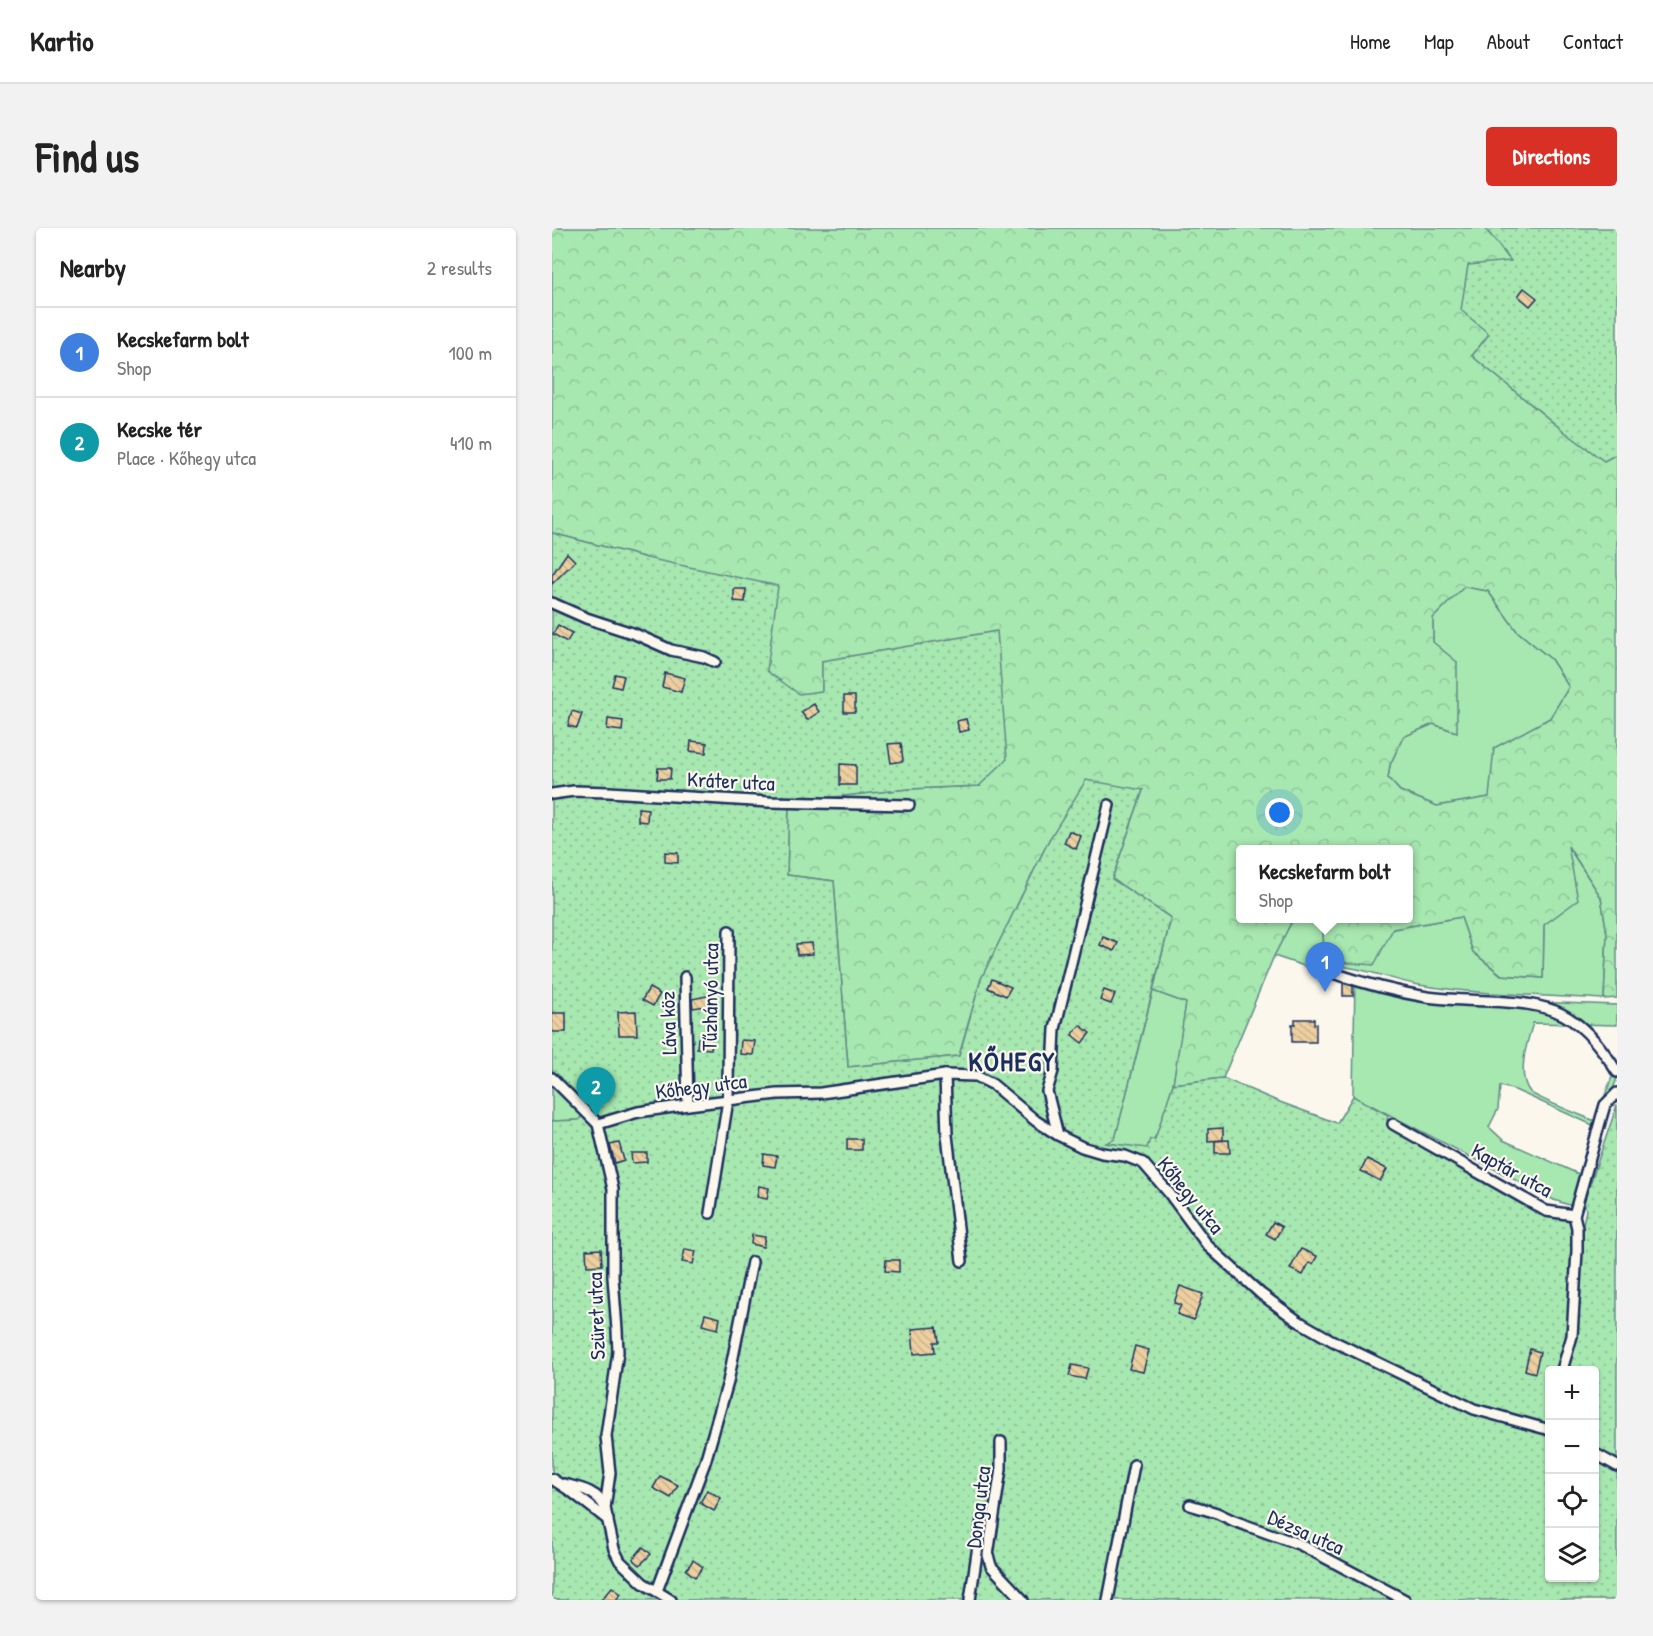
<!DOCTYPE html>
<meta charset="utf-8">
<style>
:root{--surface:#fff;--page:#f2f2f2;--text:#222;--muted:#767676;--line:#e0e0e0;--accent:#d93025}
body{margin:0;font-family:"Patrick Hand",sans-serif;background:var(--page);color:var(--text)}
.controls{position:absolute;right:18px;bottom:18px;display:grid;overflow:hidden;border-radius:6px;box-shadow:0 2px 4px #0004}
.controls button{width:54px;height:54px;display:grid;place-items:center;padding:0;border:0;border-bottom:2px solid var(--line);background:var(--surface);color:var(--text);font:30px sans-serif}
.you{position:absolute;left:728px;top:585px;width:21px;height:21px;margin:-15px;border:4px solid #fff;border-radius:50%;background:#1a73e8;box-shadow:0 0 0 9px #1a73e833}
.badge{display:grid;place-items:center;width:39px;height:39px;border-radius:50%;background:var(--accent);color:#fff;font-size:20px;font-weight:700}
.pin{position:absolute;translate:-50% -50px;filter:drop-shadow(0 2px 3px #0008)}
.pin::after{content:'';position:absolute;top:32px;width:21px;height:18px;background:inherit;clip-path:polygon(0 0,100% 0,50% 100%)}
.popup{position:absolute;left:684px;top:617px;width:177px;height:78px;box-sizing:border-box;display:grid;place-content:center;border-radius:6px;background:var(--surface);filter:drop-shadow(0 2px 4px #0005);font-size:20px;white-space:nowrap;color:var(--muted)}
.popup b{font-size:22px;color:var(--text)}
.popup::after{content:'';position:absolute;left:50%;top:100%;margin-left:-12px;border:12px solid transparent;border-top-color:var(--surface)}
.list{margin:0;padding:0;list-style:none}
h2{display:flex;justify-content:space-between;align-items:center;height:78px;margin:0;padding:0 24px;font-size:26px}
h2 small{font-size:20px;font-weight:400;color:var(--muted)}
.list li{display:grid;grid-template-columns:39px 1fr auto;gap:18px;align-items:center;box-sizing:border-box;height:90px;padding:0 24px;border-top:2px solid var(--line)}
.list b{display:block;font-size:22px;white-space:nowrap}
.list p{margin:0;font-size:20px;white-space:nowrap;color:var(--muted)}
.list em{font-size:20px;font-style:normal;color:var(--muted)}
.icon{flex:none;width:33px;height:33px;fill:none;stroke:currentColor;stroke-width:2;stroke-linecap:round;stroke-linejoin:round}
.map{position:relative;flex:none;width:1065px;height:1372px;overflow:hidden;border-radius:6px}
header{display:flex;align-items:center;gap:36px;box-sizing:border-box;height:84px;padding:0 30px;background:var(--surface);border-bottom:2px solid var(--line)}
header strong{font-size:28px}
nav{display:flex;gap:33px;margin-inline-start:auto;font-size:21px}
.intro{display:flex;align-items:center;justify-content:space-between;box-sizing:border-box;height:144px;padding:0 36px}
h1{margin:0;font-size:42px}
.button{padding:15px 27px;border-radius:6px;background:var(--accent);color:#fff;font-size:21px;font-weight:700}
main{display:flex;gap:36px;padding:0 36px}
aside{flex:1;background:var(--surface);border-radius:6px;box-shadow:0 2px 4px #0004}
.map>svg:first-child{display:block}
.grass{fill:#a7e7b0;stroke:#618b87;stroke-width:1.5}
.forest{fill:url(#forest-crowns);stroke:#618b87;stroke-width:1.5;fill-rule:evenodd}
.park{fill:url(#park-dots);stroke:#618b87;stroke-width:1.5;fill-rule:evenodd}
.building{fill:url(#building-back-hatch);stroke:#1b2f5e;stroke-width:1.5}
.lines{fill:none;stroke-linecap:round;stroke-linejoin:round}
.street-casing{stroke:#1b2f5e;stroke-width:14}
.street{stroke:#fbf7ec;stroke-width:9}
.labels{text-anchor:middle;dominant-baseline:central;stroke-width:4.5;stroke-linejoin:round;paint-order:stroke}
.street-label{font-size:21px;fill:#1b2f5e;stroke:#fbf7ec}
.district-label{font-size:27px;font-weight:bold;letter-spacing:1.5px;fill:#1b2f5e;stroke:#fbf7ec}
</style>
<header>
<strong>Kartio</strong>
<nav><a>Home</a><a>Map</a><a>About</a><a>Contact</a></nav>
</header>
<div class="intro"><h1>Find us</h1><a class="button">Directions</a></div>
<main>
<aside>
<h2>Nearby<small>2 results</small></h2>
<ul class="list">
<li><span class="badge" style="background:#3f7fe0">1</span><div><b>Kecskefarm bolt</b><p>Shop</p></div><em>100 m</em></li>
<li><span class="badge" style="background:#0f9aa8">2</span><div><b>Kecske tér</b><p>Place · Kőhegy utca</p></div><em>410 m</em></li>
</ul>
</aside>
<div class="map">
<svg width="1065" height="1372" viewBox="0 0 1065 1372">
<defs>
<pattern id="forest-crowns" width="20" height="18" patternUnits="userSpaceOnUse" patternTransform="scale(1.5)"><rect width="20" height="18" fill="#a7e7b0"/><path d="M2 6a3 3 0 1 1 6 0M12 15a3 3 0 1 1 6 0" fill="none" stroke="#8fc69a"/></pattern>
<pattern id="park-dots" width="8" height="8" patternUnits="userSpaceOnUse" patternTransform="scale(1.5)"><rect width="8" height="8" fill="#a7e7b0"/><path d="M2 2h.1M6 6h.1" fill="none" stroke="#8fc69a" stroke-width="1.8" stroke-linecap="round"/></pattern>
<pattern id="building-back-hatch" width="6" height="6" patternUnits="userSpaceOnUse" patternTransform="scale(1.5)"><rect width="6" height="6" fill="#edd0a0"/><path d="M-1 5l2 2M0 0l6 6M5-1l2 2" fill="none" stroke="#cbb38c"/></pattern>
</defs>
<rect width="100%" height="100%" fill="#fbf7ec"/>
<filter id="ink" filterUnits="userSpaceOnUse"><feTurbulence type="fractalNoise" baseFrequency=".0167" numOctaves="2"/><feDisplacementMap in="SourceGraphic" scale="12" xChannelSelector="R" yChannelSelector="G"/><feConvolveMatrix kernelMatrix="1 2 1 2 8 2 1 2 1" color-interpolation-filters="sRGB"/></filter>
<g filter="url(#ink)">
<g class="grass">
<path d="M912,358L936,363L965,403L999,431L1017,459L998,490L943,520L938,569L885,578L848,563L836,550L838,537L851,509L881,496L904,504L881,414V390Z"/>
<path d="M1015,617L1049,669L1055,706L1052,771C990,767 928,767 867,757C839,752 813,740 786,738L782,748L722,728L741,691H770L772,720L841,701L909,689L921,724L949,747L991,750L992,697Z"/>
<path d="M803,751L872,764L949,773L1065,777V797L981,795C975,814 964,847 978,864C984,870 1031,888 1043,893L1065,836V850L1047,900L963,862L948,858L946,881L937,899L951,912L1031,948L1024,975L1017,977L1002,972L801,868Z"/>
<path d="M601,763L634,775C628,814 621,890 595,921L553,915L563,910Z"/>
<path d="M0,841L11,856L36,878L27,892L0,893Z"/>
</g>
<path class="forest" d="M0,0H933L959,33L937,106L920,128L1013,204L1052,232L1065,226V770L1052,771L1055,706L1049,669L1016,618L1026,672L992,697L991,750L950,747L921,724L909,689L841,701L822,737L787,734L772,720L770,691L857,690V622H689V690L741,691L722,728L671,850L621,856L634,775L601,763L619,690L560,651L591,562L498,610L429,751L407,828L296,839L282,653L235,647L237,573L356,561L428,558L270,433V463L247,467L215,444L95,330L0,305ZM912,359L936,363L965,403L999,431L1017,459L998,490L942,520L937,569L885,578L848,563L836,550L838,537L851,509L881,496L905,504V434L881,414V390Z"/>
<g class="park">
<path d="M933,0H1065V226L1052,233L1013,204L920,128L937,106L909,82L916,37L959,33Z"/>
<path d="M0,305L95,330L226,358L215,443L247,466L270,463V433L445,403L455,531L427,558L356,561L237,574L235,647L282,653L296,839L407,828L429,751L498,610L534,552L591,562L560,651L619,690L563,911L554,915L595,920L598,911H603L621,856L671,850L725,873L785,895L801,868L836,887L835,892L1031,996L1034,982L1032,974L1065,877V1372H0V893L27,892L36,878L11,856L0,841ZM998,1142H1042V1350H998Z"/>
</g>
<g class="building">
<path d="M972,60L985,70L978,78L966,68Z"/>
<path d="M15,325L23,333L0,356V347Z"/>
<path d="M182,361H194L193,374L182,373Z"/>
<path d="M6,397L20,405L15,414L1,406Z"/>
<path d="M113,445L133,450L129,464L110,459Z"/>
<path d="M63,446L72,448L69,460L60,458Z"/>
<rect x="292" y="468" width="11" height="16"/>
<path d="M262,476L267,484L255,492L249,484Z"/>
<path d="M20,483L30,486L25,500L16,498Z"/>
<path d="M56,491L71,493L70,503L55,501Z"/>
<path d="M414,491L417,502L407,504L405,493Z"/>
<path d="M139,513L155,515L154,525L138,523Z"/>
<path d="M349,515L351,533L339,535L336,516Z"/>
<path d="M288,536L304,537V557H288Z"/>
<path d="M106,540H119L118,551H105Z"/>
<path d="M86,580L96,581L95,594L86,593Z"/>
<path d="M517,603L529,608L524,621L512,615Z"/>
<path d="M113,624L126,625V635L113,634Z"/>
<path d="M551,709L566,715L562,723L548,717Z"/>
<path d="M260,715L261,726L245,727L244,716Z"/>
<path d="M440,751L459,759L454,768L436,760Z"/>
<path d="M791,755L801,758V768H791Z"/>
<path d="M97,760L108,766L101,778L90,772Z"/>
<path d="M552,762L563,766L559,776L548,772Z"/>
<path d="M160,767L161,777L141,780L140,771Z"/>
<path d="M84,783L85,807H67L66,784Z"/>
<rect x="0" y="785" width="14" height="19"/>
<path d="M743,791H762V796H764V814H740V796H743Z"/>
<path d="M528,797L538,805L530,815L520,807Z"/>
<path d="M146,810L160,811L159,821L145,820Z"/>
<path d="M189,812L203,813L201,827L188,826Z"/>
<path d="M671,900V912L656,913V901Z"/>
<rect x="295" y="911" width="15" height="11"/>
<path d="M677,912L678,925H663V913Z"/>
<path d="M67,915L72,932L63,935L58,917Z"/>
<path d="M79,925H95V934L80,935Z"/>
<path d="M212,926L225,928L223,939L211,937Z"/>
<path d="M815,931L835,941L828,953L809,943Z"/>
<path d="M207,958L217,960L215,971L205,969Z"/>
<path d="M721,994L730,999L723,1011L714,1006Z"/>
<path d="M200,1007L213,1009L211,1019L199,1016Z"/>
<path d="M49,1021L50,1037L35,1038L34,1022Z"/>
<path d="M133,1021L144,1023L141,1036L130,1034Z"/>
<path d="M749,1021L765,1028L761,1036L757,1035L751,1047L738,1041Z"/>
<path d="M334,1032H347V1044L333,1043Z"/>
<path d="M628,1058L651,1066L642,1092L625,1086L629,1077L622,1075Z"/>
<path d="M153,1086L168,1090L166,1101L150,1097Z"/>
<path d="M385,1099L387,1114H382L383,1124L362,1126L360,1101Z"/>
<path d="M583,1118L597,1122L591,1144L577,1141Z"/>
<path d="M978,1121L988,1124L983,1145L973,1142Z"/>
<path d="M520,1137L536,1140L533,1151L517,1148Z"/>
<path d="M108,1248L126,1257L119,1270L101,1260Z"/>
<path d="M155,1262L169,1270L162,1283L148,1275Z"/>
<path d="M91,1319L99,1326L88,1337L81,1331Z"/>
<path d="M141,1332L151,1339L143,1349L134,1342Z"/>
<path d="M60,1359L69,1366L64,1372H49Z"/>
</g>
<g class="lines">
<g class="street-casing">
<g id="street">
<path d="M0,375L34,390L83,406L119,422L152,429L163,434"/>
<path d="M0,566L22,563L57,564L217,574L357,577"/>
<path d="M781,745C811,755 844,764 875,769C916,775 965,769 1003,783C1029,793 1051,821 1065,844"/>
<path d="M133,749L136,877"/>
<path d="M393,847L395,907L410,1033"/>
<path d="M0,850L46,896"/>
<path d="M46,896L86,884L136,877L225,866L269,865L393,847L424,848L440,856L484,893L506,907L530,919L550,925L573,928L591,935L617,965L656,1018L709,1066L746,1093L781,1113L922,1181L998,1202"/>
<path d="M46,896L61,961V1049L65,1102L66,1124L54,1208L58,1245L53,1280L62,1321L68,1333L91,1355L119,1372"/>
<path d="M841,896L994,983L1022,987"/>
<path d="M506,907L495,863L501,843L503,801L557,577"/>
<path d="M158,985L176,872L177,703"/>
<path d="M1010,1142L1020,1108L1025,1023V1000L1022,987L1050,887L1053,877L1065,865"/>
<path d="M449,1214V1241L436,1327L439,1338L471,1372"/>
<path d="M1042,1225L1065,1238"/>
<path d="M0,1251L20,1264L56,1292"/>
<path d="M12,1256C28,1260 46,1263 53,1280"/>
<path d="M638,1277L665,1285L682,1293L749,1317L853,1372"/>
<path d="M105,1363L153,1234L176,1154L200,1034"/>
<path d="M418,1372L430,1291"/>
<path d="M556,1372L582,1237"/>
</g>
</g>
<use href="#street" class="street"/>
</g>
</g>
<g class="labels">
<g class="street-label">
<text transform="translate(179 553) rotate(3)">Kráter utca</text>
<text transform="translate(158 769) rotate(-89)">Tűzhányó utca</text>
<text transform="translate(116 795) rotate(-92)">Láva köz</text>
<text transform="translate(149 858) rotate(-7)">Kőhegy utca</text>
<text transform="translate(960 942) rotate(29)">Kaptár utca</text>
<text transform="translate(639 967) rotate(51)">Kőhegy utca</text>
<text transform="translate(44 1088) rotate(-92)">Szüret utca</text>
<text transform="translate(426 1279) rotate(-83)">Donga utca</text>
<text transform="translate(754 1304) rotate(24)">Dézsa utca</text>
</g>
<g class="district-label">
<text x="460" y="833">KŐHEGY</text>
</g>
</g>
</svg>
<div class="controls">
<button>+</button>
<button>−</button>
<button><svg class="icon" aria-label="locate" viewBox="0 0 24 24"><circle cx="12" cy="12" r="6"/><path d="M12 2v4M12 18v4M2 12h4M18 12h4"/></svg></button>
<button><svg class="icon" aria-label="layers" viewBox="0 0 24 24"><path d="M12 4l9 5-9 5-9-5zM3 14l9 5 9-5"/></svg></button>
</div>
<div class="you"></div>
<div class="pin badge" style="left:773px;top:764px;background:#3f7fe0">1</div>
<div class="popup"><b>Kecskefarm bolt</b>Shop</div>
<div class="pin badge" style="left:44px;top:889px;background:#0f9aa8">2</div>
</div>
</main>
